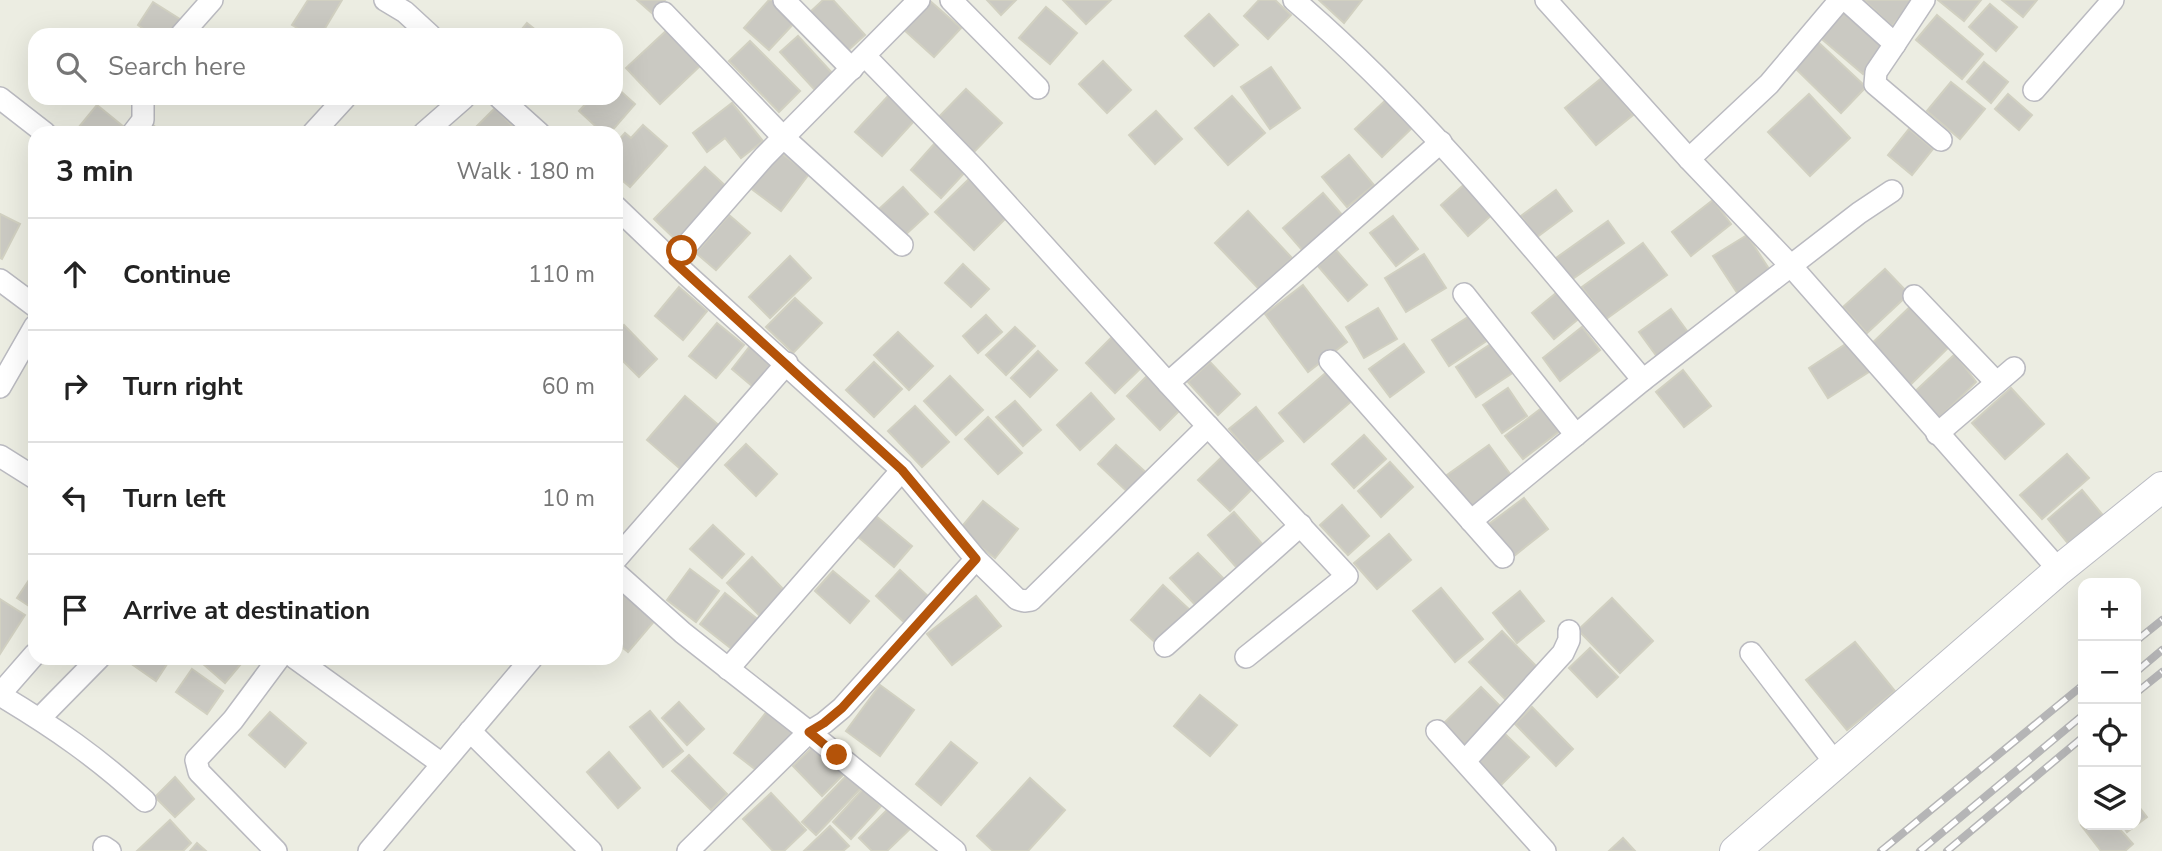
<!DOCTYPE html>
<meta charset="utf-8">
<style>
:root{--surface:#fff;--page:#f6f6f6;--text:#222;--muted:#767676;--line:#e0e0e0}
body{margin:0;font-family:"Nunito Sans",sans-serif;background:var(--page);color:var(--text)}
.controls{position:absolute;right:21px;bottom:21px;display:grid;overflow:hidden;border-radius:14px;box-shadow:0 7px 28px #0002}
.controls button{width:63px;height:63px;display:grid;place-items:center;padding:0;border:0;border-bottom:2px solid var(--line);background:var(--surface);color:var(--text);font:35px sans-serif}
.stop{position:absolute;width:21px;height:21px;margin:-16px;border:5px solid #b45309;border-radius:50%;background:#fff}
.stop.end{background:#b45309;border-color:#fff;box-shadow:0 2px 7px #0008}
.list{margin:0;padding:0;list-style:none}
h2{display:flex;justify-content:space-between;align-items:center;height:91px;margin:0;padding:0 28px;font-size:30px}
h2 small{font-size:23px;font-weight:400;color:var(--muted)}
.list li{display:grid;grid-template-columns:46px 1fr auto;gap:21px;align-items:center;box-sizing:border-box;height:112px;padding:0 28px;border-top:2px solid var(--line)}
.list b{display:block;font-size:26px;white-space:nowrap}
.list em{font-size:23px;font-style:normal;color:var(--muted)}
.icon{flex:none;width:38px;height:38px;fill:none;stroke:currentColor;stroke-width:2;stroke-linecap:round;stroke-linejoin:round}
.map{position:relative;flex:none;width:2162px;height:851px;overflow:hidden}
.search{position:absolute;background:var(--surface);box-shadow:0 7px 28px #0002;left:28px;top:28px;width:595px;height:77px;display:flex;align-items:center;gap:18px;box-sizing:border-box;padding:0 24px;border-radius:21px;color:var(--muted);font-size:26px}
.panel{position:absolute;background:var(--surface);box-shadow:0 7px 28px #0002;left:28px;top:126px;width:595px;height:539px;border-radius:21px}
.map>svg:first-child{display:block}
.building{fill:#cac9c2;stroke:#d1d0c1;stroke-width:2}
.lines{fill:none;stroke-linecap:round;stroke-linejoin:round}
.street-casing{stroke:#babac0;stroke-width:24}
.secondary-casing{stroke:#bbbcc3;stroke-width:32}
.street{stroke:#fff;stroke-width:21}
.secondary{stroke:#fff;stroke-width:30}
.rail-casing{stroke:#b5b5b6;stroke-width:8}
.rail{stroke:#fff;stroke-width:5;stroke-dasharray:16;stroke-linecap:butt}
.route{stroke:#b45309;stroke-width:9}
</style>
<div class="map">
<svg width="2162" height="851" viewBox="0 0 2162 851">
<rect width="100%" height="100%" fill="#ecede2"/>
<g class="building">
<path d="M308,0H342L321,35H309L292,25Z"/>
<path d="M637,0H665L653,14Z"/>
<path d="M769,0H774L797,20L769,50L744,28Z"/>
<path d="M823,0H833L865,35L845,53L808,14Z"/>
<path d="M929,0L961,28L934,57L903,29Z"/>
<path d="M987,0H1016L1001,15Z"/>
<path d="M1063,0H1111L1086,24Z"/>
<path d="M1259,0H1275L1291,15L1268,39L1244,16Z"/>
<path d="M1319,0H1362L1344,23Z"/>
<path d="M1864,0H1914L1892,26Z"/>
<path d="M1938,0H1981L1964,21Z"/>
<path d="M2002,0H2037L2023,17Z"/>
<path d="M153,2L183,21L173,35H152L138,25Z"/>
<path d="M1990,4L2017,27L1996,51L1969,27Z"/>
<path d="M1046,7L1077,33L1050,64L1019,38Z"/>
<path d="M1838,7L1885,47L1863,74L1816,34Z"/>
<path d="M1209,14L1238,45L1214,66L1185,36Z"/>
<path d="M1937,15L1983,54L1962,79L1916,40Z"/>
<path d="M527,23L542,35H517Z"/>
<path d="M667,30L700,66L660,104L626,68Z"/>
<path d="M798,36L833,74L815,90L780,52Z"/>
<path d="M750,41L800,91L779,112L729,61Z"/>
<path d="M1818,42L1866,87L1841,113L1794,67Z"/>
<path d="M1103,61L1131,90L1107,113L1079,84Z"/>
<path d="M1984,62L2008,82L1991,103L1967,82Z"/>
<path d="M1271,67L1300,108L1270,129L1241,87Z"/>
<path d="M1603,77L1633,115L1596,145L1565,108Z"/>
<path d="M1951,82L1985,109L1960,139L1927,111Z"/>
<path d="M616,87L635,104L610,133H603L579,111L591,98H616Z"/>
<path d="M966,89L1002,123L970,156L934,122Z"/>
<path d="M1809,94L1850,138L1810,176L1768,132Z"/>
<path d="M2008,94L2032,115L2019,130L1995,109Z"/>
<path d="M889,95L915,120L882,156L855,132Z"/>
<path d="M1232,96L1265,133L1228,165L1195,128Z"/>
<path d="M1388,98L1414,126L1382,157L1355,129Z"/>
<path d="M732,103L763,141L741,158L725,138L707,152L693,133Z"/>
<path d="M97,105L129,131L127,133H74Z"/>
<path d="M495,108L519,133H470Z"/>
<path d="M1156,111L1182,139L1155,164L1129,135Z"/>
<path d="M153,125L163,133H147Z"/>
<path d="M643,125L667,146L630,187L616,175V143L625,133L631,138Z"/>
<path d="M1909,129L1933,149L1912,175L1888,155Z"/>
<path d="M935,143L966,171L941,198L911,170Z"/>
<path d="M777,150L809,174L781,211L749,187Z"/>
<path d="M1349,155L1374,185L1347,207L1322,177Z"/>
<path d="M705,167L730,190L679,243L654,219Z"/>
<path d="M969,179L1007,217L974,250L935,212Z"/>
<path d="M1467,182L1494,213L1468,236L1441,205Z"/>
<path d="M903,187L928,214L904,236L879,209Z"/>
<path d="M1556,190L1572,211L1537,237L1521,216Z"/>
<path d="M1323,193L1343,216L1303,251L1283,228Z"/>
<path d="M1713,200L1731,224L1691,256L1672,232Z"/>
<path d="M1248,211L1292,258L1259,289L1215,243Z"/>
<path d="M0,214L20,224L2,259L0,258Z"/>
<path d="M729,215L750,233L716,270L696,253Z"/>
<path d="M1393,216L1418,249L1396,266L1370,233Z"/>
<path d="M1608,221L1624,243L1571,280L1556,258Z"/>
<path d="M1747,235L1771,272L1738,294L1713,256Z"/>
<path d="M1643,243L1667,275L1606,319L1582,287Z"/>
<path d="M1336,250L1367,285L1348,301L1318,266Z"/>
<path d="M1424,254L1446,288L1406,312L1385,278Z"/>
<path d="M790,256L811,278L770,318L749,297Z"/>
<path d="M963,264L989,289L971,307L945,283Z"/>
<path d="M1885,269L1909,294L1867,333L1843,307Z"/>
<path d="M1303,285L1347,342L1308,372L1265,314Z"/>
<path d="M679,287L707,311L683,340L655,316Z"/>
<path d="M1561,289L1583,315L1554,339L1532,313Z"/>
<path d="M795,298L822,323L793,353L766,327Z"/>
<path d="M1915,302L1954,342L1905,390L1865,350Z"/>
<path d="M1378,308L1397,339L1364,358L1346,327Z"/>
<path d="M1671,309L1690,335L1658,358L1639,332Z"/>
<path d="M986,315L1002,332L978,353L963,336Z"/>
<path d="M1471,315L1488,340L1449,366L1432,340Z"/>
<path d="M717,323L744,345L716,378L689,356Z"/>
<path d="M624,325L657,359L639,377L616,354V333Z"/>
<path d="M1015,327L1035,346L1006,375L986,355Z"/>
<path d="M1582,327L1600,350L1560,381L1543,358Z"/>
<path d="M898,332L933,366L909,390L874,355Z"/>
<path d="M1114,335L1144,365L1115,393L1086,363Z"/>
<path d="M1497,340L1517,370L1476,397L1456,367Z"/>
<path d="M1852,340L1872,370L1828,398L1809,368Z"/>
<path d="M1404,344L1424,372L1390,397L1369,369Z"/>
<path d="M750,346L777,368L758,391L732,369Z"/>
<path d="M1038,351L1057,370L1030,397L1011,378Z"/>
<path d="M1955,354L1976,382L1934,423L1908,398Z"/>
<path d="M874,362L902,389L874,417L846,390Z"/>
<path d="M1210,362L1240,394L1218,415L1188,382Z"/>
<path d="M1683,370L1711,406L1684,427L1656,392Z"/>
<path d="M1328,371L1354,399L1304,442L1279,413Z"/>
<path d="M1148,375L1182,408L1160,430L1127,396Z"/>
<path d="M950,376L983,410L956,435L924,401Z"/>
<path d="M1508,388L1527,416L1502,433L1483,405Z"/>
<path d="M2011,388L2044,424L2005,459L1972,423Z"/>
<path d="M1091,393L1114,419L1080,450L1057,425Z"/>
<path d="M685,396L722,428L684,472L647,440Z"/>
<path d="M1015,401L1041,430L1023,446L996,417Z"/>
<path d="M915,406L949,442L922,467L888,431Z"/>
<path d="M1256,407L1283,441L1257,462L1229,429Z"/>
<path d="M1543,407L1561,430L1523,459L1505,436Z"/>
<path d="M988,417L1022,453L998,474L965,439Z"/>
<path d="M1364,435L1386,459L1354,488L1332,464Z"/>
<path d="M746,444L777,474L756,496L725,465Z"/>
<path d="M1116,445L1152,478L1134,498L1098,464Z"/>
<path d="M1489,445L1516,482L1474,512L1447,475Z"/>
<path d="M1226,453L1257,484L1230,511L1198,480Z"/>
<path d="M2067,454L2089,478L2042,519L2020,495Z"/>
<path d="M1390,462L1413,487L1381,517L1358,491Z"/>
<path d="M2082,490L2106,519L2072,548L2048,519Z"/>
<path d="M1524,498L1548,529L1514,556L1489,524Z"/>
<path d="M983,501L1018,529L995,558L959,530Z"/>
<path d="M1342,505L1369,536L1348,555L1320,525Z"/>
<path d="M1234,512L1263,545L1237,568L1208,535Z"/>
<path d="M876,516L912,546L894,567L858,537Z"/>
<path d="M713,525L744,554L722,578L690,549Z"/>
<path d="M1389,534L1411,560L1377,589L1354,563Z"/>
<path d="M1198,553L1229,584L1201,611L1170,578Z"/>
<path d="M752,557L786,592L761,617L727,583Z"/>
<path d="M690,569L719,591L696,622L667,600Z"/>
<path d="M900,570L930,598L906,624L876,596Z"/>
<path d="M35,571V610L17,598Z"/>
<path d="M833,571L869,601L850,623L815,591Z"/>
<path d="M1163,585L1191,611L1159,646L1131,620Z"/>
<path d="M620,588L656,619L628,652L616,642V593Z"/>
<path d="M1441,588L1483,639L1455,662L1413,611Z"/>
<path d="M1520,591L1544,621L1517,643L1493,613Z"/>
<path d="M725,593L761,622L737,653L700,624Z"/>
<path d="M976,596L1001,626L952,665L927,634Z"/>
<path d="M1612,598L1653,641L1620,673L1578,630Z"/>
<path d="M0,599L25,615L0,654Z"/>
<path d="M1502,631L1538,668L1505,699L1469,662Z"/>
<path d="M1855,642L1895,691L1847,730L1806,680Z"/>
<path d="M1590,648L1618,677L1597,697L1569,668Z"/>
<path d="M123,658H171L156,681Z"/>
<path d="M208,658H246L225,683L203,664Z"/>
<path d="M192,669L223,691L207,714L176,692Z"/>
<path d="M880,685L914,710L880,756L846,731Z"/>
<path d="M1481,687L1507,713L1467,753L1440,727Z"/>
<path d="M1200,695L1237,725L1210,756L1174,726Z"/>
<path d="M679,702L704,729L687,745L662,718Z"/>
<path d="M1532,707L1573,749L1556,766L1515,724Z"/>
<path d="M768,710L794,731L760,773L734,753Z"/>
<path d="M650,711L683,751L663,767L630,727Z"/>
<path d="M270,712L306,743L285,767L249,735Z"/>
<path d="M1503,732L1529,757L1501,785L1475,760Z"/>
<path d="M951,742L977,763L941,805L916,784Z"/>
<path d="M815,745L844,774L822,796L793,766Z"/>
<path d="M609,752L640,788L618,808L587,772Z"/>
<path d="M689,755L727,794L711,810L672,771Z"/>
<path d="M850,772L864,785L816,835L802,822Z"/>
<path d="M175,777L194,799L175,817L155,797Z"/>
<path d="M1030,778L1065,810L1028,851H993L977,836Z"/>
<path d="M863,789L881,806L851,839L833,822Z"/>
<path d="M771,793L806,830L784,851H773L743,819Z"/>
<path d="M2136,803L2147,817L2127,832L2122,825H2136Z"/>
<path d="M892,805L913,826L887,851H872L859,838Z"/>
<path d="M170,820L191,843L183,851H137Z"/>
<path d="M2083,824L2116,825L2133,844L2125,851H2101L2081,825Z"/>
<path d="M830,826L849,846L843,851H804Z"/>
<path d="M1623,838L1635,851H1609Z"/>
<path d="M197,843L206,851H190Z"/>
</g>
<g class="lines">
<g class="street-casing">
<g id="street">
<path d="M385,0L405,12L430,35"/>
<path d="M784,0L852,69"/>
<path d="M951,0L1038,88"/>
<path d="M1294,0C1425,112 1533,249 1643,380L1859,213L1892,191"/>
<path d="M1546,0L1689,159L1792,267L2059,570"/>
<path d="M1846,0L1895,44L1924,0"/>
<path d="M664,13L783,137L902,245"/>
<path d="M181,35L212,0"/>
<path d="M1895,44L1876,72L1875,84L1941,140"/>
<path d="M865,56L974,168L1168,383"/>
<path d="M2034,90L2113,0"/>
<path d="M0,98L45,133"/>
<path d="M500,98L539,133"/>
<path d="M133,133L143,120V98"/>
<path d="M313,133L345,98"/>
<path d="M424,133L464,98"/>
<path d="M1689,159L1769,84L1840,0"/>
<path d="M616,207L686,274L902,470L976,559L842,708L824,723L809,732L688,851"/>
<path d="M673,261L764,157L919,0"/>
<path d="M0,280L35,306"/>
<path d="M1464,294L1576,435"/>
<path d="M1914,296L1996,382"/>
<path d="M1330,361L1503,557"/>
<path d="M0,387L35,326"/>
<path d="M1937,434L2014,368"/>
<path d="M0,456L35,478"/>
<path d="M1471,521L1643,380"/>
<path d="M616,559L787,363"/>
<path d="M976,559L1017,599L1024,601L1031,600L1208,426"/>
<path d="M616,573L683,633L809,732L955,851"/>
<path d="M1165,646L1301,525"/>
<path d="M1751,653L1836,764"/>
<path d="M1246,657L1347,576L1168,383L1441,142"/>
<path d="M295,658L442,764"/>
<path d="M728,669L902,470"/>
<path d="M0,694L35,654"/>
<path d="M0,695C55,728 97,757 145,801"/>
<path d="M40,718L99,658"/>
<path d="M470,731L591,851"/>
<path d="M1437,731L1545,851"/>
<path d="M1465,761L1563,653L1569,640V631"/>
<path d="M104,847L110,851"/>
<path d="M276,851L199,772L196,760L233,720L279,658"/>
<path d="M369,851L532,658"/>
</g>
</g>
<g class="secondary-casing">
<path id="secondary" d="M1735,851L2059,570L2162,487"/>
</g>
<use href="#street" class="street"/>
<use href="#secondary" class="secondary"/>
<g class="rail-casing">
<g id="rail">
<path d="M2136,641L2162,620"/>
<path d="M2136,672L2162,650"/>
<path d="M2136,693L2162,672"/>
<path d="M1881,851L2083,685"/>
<path d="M1920,851L2083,715"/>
<path d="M1947,851L2083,737"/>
</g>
</g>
<use href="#rail" class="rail"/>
</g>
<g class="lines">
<path class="route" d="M682,251L673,261L902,470L976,559L842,708L824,723L809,732L837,755"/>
</g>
</svg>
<div class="controls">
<button>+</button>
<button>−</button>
<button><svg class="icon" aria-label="locate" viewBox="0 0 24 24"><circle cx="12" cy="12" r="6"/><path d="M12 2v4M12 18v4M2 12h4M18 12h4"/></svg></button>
<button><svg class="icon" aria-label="layers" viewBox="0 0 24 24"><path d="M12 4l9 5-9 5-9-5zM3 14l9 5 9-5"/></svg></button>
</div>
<div class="stop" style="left:682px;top:251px"></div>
<div class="stop end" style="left:837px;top:755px"></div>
<div class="search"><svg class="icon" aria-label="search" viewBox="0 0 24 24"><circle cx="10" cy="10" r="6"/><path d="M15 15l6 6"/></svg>Search here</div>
<section class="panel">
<h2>3 min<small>Walk · 180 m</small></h2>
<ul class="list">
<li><svg class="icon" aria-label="ahead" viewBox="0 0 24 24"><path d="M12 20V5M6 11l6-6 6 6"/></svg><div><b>Continue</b></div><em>110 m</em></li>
<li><svg class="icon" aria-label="right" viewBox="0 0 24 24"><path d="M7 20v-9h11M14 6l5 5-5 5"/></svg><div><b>Turn right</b></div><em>60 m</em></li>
<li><svg class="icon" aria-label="left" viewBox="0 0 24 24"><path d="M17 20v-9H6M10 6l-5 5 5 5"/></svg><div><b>Turn left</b></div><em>10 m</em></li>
<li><svg class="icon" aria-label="arrive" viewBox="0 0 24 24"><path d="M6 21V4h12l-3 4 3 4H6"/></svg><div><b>Arrive at destination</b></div></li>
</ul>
</section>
</div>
